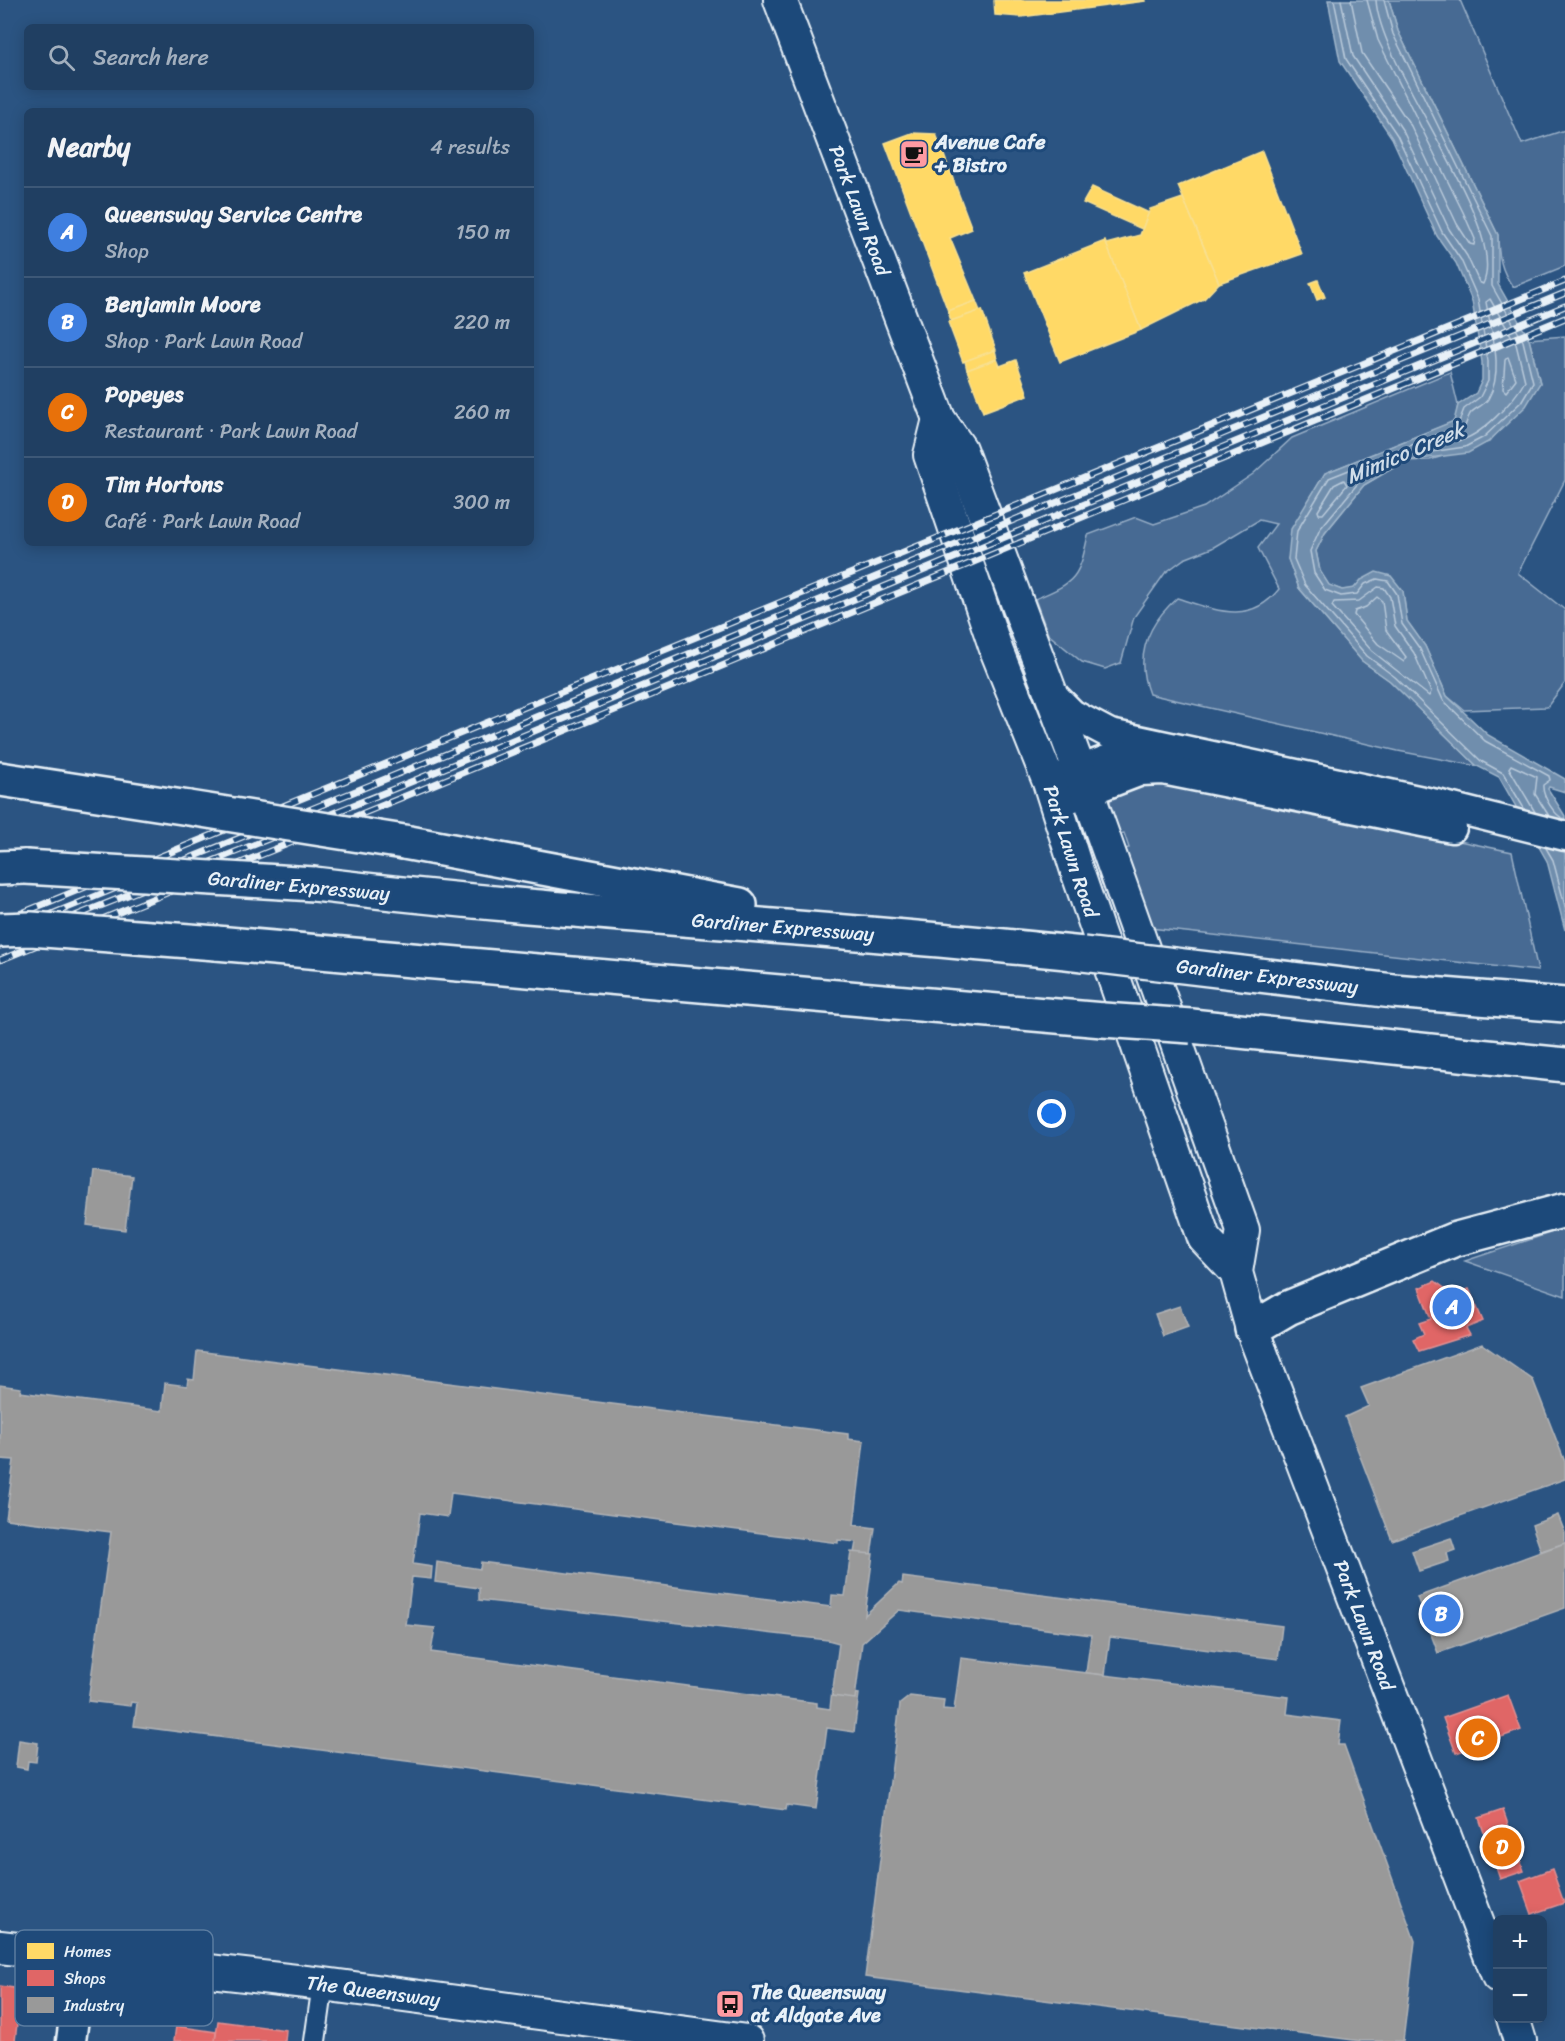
<!DOCTYPE html>
<meta charset="utf-8">
<style>
:root{--surface:#203f62;--page:#284668;--text:#f1f3f6;--muted:#a2afbe;--line:#3d5877;--accent:#90b9f0}
body{margin:0;font-family:Sriracha,sans-serif;background:var(--page);color:var(--text)}
.controls{position:absolute;right:18px;bottom:18px;display:grid;overflow:hidden;border-radius:9px;box-shadow:0 3px 15px #0003}
.controls button{width:54px;height:54px;display:grid;place-items:center;padding:0;border:0;border-bottom:2px solid var(--line);background:var(--surface);color:var(--text);font:30px sans-serif}
.you{position:absolute;left:1052px;top:1114px;width:21px;height:21px;margin:-15px;border:4px solid #fff;border-radius:50%;background:#1a73e8;box-shadow:0 0 0 9px #1a73e833}
.badge{display:grid;place-items:center;width:39px;height:39px;border-radius:50%;background:var(--accent);color:#fff;font-size:20px;font-weight:700}
.pin{position:absolute;translate:-50% -50%;border:3px solid #fff;box-shadow:0 2px 6px #0006}
.list{margin:0;padding:0;list-style:none}
h2{display:flex;justify-content:space-between;align-items:center;height:78px;margin:0;padding:0 24px;font-size:26px}
h2 small{font-size:20px;font-weight:400;color:var(--muted)}
.list li{display:grid;grid-template-columns:39px 1fr auto;gap:18px;align-items:center;box-sizing:border-box;height:90px;padding:0 24px;border-top:2px solid var(--line)}
.list b{display:block;font-size:22px;white-space:nowrap}
.list p{margin:0;font-size:20px;white-space:nowrap;color:var(--muted)}
.list em{font-size:20px;font-style:normal;color:var(--muted)}
.icon{flex:none;width:33px;height:33px;fill:none;stroke:currentColor;stroke-width:2;stroke-linecap:round;stroke-linejoin:round}
.map{position:relative;flex:none;width:1565px;height:2041px;overflow:hidden}
.search{position:absolute;background:var(--surface);box-shadow:0 3px 15px #0003;left:24px;top:24px;width:510px;height:66px;display:flex;align-items:center;gap:15px;box-sizing:border-box;padding:0 21px;border-radius:9px;color:var(--muted);font-size:22px}
.panel{position:absolute;background:var(--surface);box-shadow:0 3px 15px #0003;left:24px;top:108px;width:510px;height:438px;border-radius:9px}
.map>svg:first-child{display:block}
.green{fill:#476b93;stroke:#98aec6;stroke-width:1.5}
.water{fill:#708ead;stroke:#a0b6cb;stroke-width:1.5}
.homes{fill:#ffd966;stroke:#f8e092;stroke-width:1.5}
.shops{fill:#e06666;stroke:#e29092;stroke-width:1.5}
.industry{fill:#999;stroke:#b1b3b6;stroke-width:1.5}
.lines{fill:none;stroke-linecap:round;stroke-linejoin:round}
.shore{stroke:#b8c9da;stroke-width:1.5}
.street-casing{stroke:#e8f1f8;stroke-width:24}
.secondary-casing{stroke:#e8f1f8;stroke-width:33}
.primary-casing{stroke:#e8f1f8;stroke-width:36}
.highway-casing{stroke:#e8f1f8;stroke-width:38}
.street{stroke:#1f4a7a;stroke-width:20}
.secondary{stroke:#1f4a7a;stroke-width:28}
.primary{stroke:#1f4a7a;stroke-width:32}
.highway{stroke:#1f4a7a;stroke-width:33}
.rail-casing{stroke:#e8f1f8;stroke-width:7}
.rail{stroke:#1f4a7a;stroke-width:4.5;stroke-dasharray:14;stroke-linecap:butt}
.highway-bridge-casing{stroke:#e8f1f8;stroke-width:38;stroke-linecap:butt}
.highway-bridge{stroke:#1f4a7a;stroke-width:33}
.labels{text-anchor:middle;dominant-baseline:central;stroke-width:6;stroke-linejoin:round;paint-order:stroke}
.poi-label{font-size:20px;font-weight:bold;fill:#e8f1f8;stroke:#1f4a7a;text-anchor:start}
.street-label{font-size:20px;fill:#e8f1f8;stroke:#1f4a7a}
.water-label{font-size:21px;font-style:italic;fill:#d0dde9;stroke:#1f4a7a}
.key{fill:#1f4a7a;stroke:#5b7ca0;stroke-width:1.5}
.key-label{font-size:16px;fill:#e8f1f8}
</style>
<div class="map">
<svg width="1565" height="2041" viewBox="0 0 1565 2041">
<rect width="100%" height="100%" fill="#2b5482"/>
<filter id="ink" filterUnits="userSpaceOnUse"><feTurbulence type="fractalNoise" baseFrequency=".0167" numOctaves="2"/><feDisplacementMap in="SourceGraphic" scale="12" xChannelSelector="R" yChannelSelector="G"/><feConvolveMatrix kernelMatrix="1 2 1 2 8 2 1 2 1" color-interpolation-filters="sRGB"/></filter>
<g filter="url(#ink)">
<g class="green">
<path d="M1389,0H1460L1522,144L1565,130V266L1513,287C1501,271 1498,255 1498,235L1398,31Z"/>
<path d="M1565,336V480L1518,573L1565,610V683L1547,707L1464,710L1447,696L1425,646L1407,621L1403,592L1361,580L1354,589L1342,590L1329,586L1320,571L1316,551L1325,533L1364,485L1405,461L1430,460L1489,442L1540,383L1529,339Z"/>
<path d="M1450,372L1458,405L1455,421L1325,473L1305,507L1288,559L1299,588L1362,661L1390,681L1477,766L1398,751L1149,694C1134,656 1148,624 1177,598C1215,610 1250,626 1279,589L1258,548L1276,524L1259,520L1212,548L1184,559L1165,573L1134,617L1121,663L1105,669L1082,662L1048,634L1035,599C1076,582 1079,578 1088,535L1136,517L1154,524L1204,507L1253,474L1292,438Z"/>
<path d="M1161,779L1512,852L1538,971L1150,928L1124,849L1129,848L1124,833L1117,834L1110,804L1111,796Z"/>
<path d="M1565,1228V1296L1465,1261Z"/>
</g>
<path class="water" d="M1328,0H1389L1398,31L1498,235V284L1529,339L1540,383L1526,406L1488,442L1468,453L1405,461L1364,485L1325,533L1316,551L1320,571L1329,585L1342,590L1354,588L1361,580L1376,572L1391,576L1403,591L1407,621L1425,646L1447,696L1488,735L1565,779V792L1549,787L1548,789L1565,816V930L1547,861L1499,777L1477,766L1390,681L1362,661L1299,588L1288,559L1291,529L1325,473L1454,421L1458,405L1476,393L1482,380V362L1472,301L1456,263L1437,236L1392,138L1340,61Z"/>
<g class="homes">
<path d="M994,0H1145V1L1021,17L995,15Z"/>
<path d="M912,133L936,134L972,229L950,238L976,301L948,311L885,143Z"/>
<path d="M1262,151L1302,254L1219,283L1178,186Z"/>
<path d="M1092,187L1149,213L1142,229L1083,203Z"/>
<path d="M1183,198L1219,283L1204,299L1141,330L1106,244L1140,235L1150,209Z"/>
<path d="M1105,241L1141,330L1060,362L1024,273Z"/>
<path d="M1318,280L1325,297L1317,300L1310,283Z"/>
<path d="M976,301L980,311L951,321L948,311Z"/>
<path d="M982,310L996,350L963,362L948,322Z"/>
<path d="M995,350L997,359L967,370L965,361Z"/>
<path d="M997,359L1000,366L1016,360L1028,395L983,412L967,370Z"/>
</g>
<g class="shops">
<path d="M1435,1281L1454,1295L1469,1289L1483,1321L1466,1328L1470,1335L1419,1351L1413,1339L1424,1334L1419,1323L1431,1319L1419,1288Z"/>
<path d="M1508,1695L1521,1730L1456,1753L1443,1718Z"/>
<path d="M1503,1810L1524,1871L1500,1879L1479,1818Z"/>
<path d="M1552,1869L1564,1903L1532,1914L1520,1881Z"/>
<path d="M0,1986L21,1989L15,2041H0Z"/>
<path d="M218,2021L286,2030L285,2041H215Z"/>
<path d="M176,2026L216,2032L215,2041H174Z"/>
</g>
<g class="industry">
<path d="M93,1171L132,1176L125,1230L87,1225Z"/>
<path d="M1180,1306L1188,1327L1163,1336L1155,1314Z"/>
<path d="M1482,1344L1533,1380L1565,1462V1479L1392,1540L1345,1417L1369,1406L1361,1388Z"/>
<path d="M197,1351L848,1434V1439L864,1441L854,1525L875,1528L871,1555L854,1553L856,1542L838,1540V1543L451,1493L448,1517L420,1513L413,1564L432,1567L431,1579L412,1577L406,1625L435,1628L431,1652L817,1703V1707L830,1709L832,1690L859,1694L854,1732L827,1728L816,1809L787,1805L786,1810L134,1726L137,1703L131,1702L130,1706L88,1701L111,1532L6,1519L14,1460L0,1459V1385L21,1388L20,1392L162,1411L165,1383L187,1386L188,1379L194,1380Z"/>
<path d="M1558,1515L1565,1533V1543L1541,1551L1532,1525Z"/>
<path d="M1451,1538L1455,1550L1447,1553L1449,1561L1419,1571L1412,1551Z"/>
<path d="M1565,1543V1608L1438,1653L1417,1597Z"/>
<path d="M851,1552L873,1554L865,1615L899,1583L902,1584L903,1577L1282,1626L1278,1659L1110,1637L1105,1675L1086,1673L1091,1635L899,1610L862,1643L855,1699L832,1696L839,1643L828,1640L479,1600V1588L435,1582L437,1562L480,1569L481,1562L831,1607L832,1595L845,1596Z"/>
<path d="M961,1658L1289,1697L1287,1714L1341,1721L1338,1745H1344L1415,1941L1403,2041H1361L865,1977L900,1704L910,1696L944,1700L943,1709L954,1710Z"/>
<path d="M19,1740L38,1743L36,1762L28,1761L27,1769L16,1767Z"/>
</g>
<g class="lines">
<g class="shore">
<path d="M1334,0L1346,59L1397,135L1442,232L1461,260L1478,299L1488,361V381L1480,397L1464,409L1457,427L1329,478L1297,531L1294,559L1305,585L1367,656L1395,677L1481,761L1503,773L1525,810"/>
<path d="M1341,0L1353,56L1403,131L1449,229L1467,256L1479,282L1483,284C1510,226 1380,70 1376,0"/>
<path d="M1351,0L1362,53L1411,126L1457,224L1470,244L1474,245L1475,239L1463,212L1378,40L1367,0"/>
<path d="M1384,0L1393,34L1492,236V286L1523,341L1533,382L1521,402L1484,437L1465,447L1403,456L1359,482L1320,529L1310,551L1314,573L1325,590L1341,596L1357,594L1365,584L1377,579L1388,581L1397,594L1402,624L1420,649L1443,700L1485,741L1549,776L1550,780L1543,785C1542,796 1555,817 1565,819"/>
<path d="M1490,299L1516,344L1525,381C1514,401 1480,438 1457,441L1455,436C1467,430 1464,425 1470,414C1474,408 1484,406 1488,399C1505,371 1491,332 1486,302Z"/>
<path d="M1508,357L1516,379L1506,392L1503,389L1505,360Z"/>
<path d="M1344,480L1347,485L1323,514H1319L1318,511L1334,485Z"/>
<path d="M1378,587L1384,588L1390,597L1395,626L1414,653L1431,692L1429,696L1372,651L1332,606L1334,602L1359,601Z"/>
<path d="M1377,597L1382,601L1386,630L1406,657L1404,662L1378,644L1354,615L1355,611L1366,607Z"/>
<path d="M1535,812L1509,768L1511,765L1537,777L1535,794L1549,816"/>
<path d="M1546,848L1553,860L1565,906"/>
</g>
<g class="street-casing">
<path id="street" d="M315,2041L323,1984"/>
</g>
<g class="secondary-casing">
<g id="secondary">
<path d="M1050,692L1072,714L1110,734L1441,805L1565,836"/>
<path d="M1058,778L1117,756L1155,754"/>
<path d="M1055,804L1141,771L1163,770L1452,828"/>
<path d="M71,2041L82,1958"/>
</g>
</g>
<g class="primary-casing">
<g id="primary">
<path id="s1" d="M780,0L939,419L960,449L1088,793L1243,1230L1236,1272L1252,1329L1498,1976"/>
<path id="s2" d="M939,419L930,455L997,652L1049,782L1077,871L1204,1238L1236,1272"/>
<path id="s3" d="M0,1947L323,1984L747,2041"/>
<path d="M1513,2018L1520,2041"/>
</g>
</g>
<g class="highway-casing">
<g id="highway">
<path d="M0,779L189,808"/>
<path d="M404,842L740,905"/>
<path d="M0,868L25,867"/>
<path id="s4" d="M314,884C570,915 827,926 1083,954"/>
<path d="M216,943L1103,1020"/>
<path id="s5" d="M1175,965L1393,991L1565,1005"/>
<path d="M1191,1026L1565,1065"/>
<path d="M1252,1329L1288,1308L1453,1240L1565,1210"/>
</g>
</g>
<use href="#street" class="street"/>
<use href="#secondary" class="secondary"/>
<use href="#primary" class="primary"/>
<use href="#highway" class="highway"/>
<g class="rail-casing">
<g id="rail">
<path d="M0,922L1565,281"/>
<path d="M0,935L383,780L1565,293"/>
<path d="M0,946L396,788L1565,306"/>
<path d="M0,960C523,751 1043,532 1565,318"/>
</g>
</g>
<use href="#rail" class="rail"/>
<g class="highway-bridge-casing">
<g id="highway-bridge">
<path d="M189,808L404,842"/>
<path d="M25,867L314,884"/>
<path d="M0,930L31,929L216,943"/>
<path d="M1083,954L1175,965"/>
<path d="M1103,1020L1191,1026"/>
</g>
</g>
<use href="#highway-bridge" class="highway-bridge"/>
</g>
</g>
<defs>
<g id="cafe-square" transform="scale(1.5)"><rect x="-9" y="-9" width="18" height="18" rx="4" fill="#ff9aa2" stroke="#1f4a7a"/><path d="M-5.5-4.5H6V0H3Q3 3.5 0 3.5H-2.5Q-5.5 3.5-5.5 0ZM3-3.2v2h1.7v-2ZM-6 4.5H4V6H-6Z" fill="#111"/></g>
<g id="bus-square" transform="scale(1.5)"><rect x="-9" y="-9" width="18" height="18" rx="4" fill="#ff9aa2" stroke="#1f4a7a"/><path d="M-5-6H5V4H4V6H2V4H-2V6H-4V4H-5ZM-3.5-4V0h7V-4ZM-3.5 1.2v1.5H-2V1.2ZM2 1.2v1.5H3.5V1.2Z" fill="#111"/></g>
</defs>
<g fill-rule="evenodd">
<use href="#cafe-square" x="914" y="154"/>
<use href="#bus-square" x="730" y="2004"/>
</g>
<g class="labels">
<g class="poi-label">
<text x="935" y="142">Avenue Cafe<tspan x="935" dy="23">+ Bistro</tspan></text>
<text x="751" y="1992">The Queensway<tspan x="751" dy="23">at Aldgate Ave</tspan></text>
</g>
<g class="street-label">
<text stroke="none"><textPath href="#s1" startOffset="225">Park Lawn Road</textPath></text>
<text stroke="none"><textPath href="#s2" startOffset="458">Park Lawn Road</textPath></text>
<text transform="translate(299 886) rotate(5)">Gardiner Expressway</text>
<text stroke="none"><textPath href="#s4" startOffset="471">Gardiner Expressway</textPath></text>
<text stroke="none"><textPath href="#s5" startOffset="93">Gardiner Expressway</textPath></text>
<text stroke="none"><textPath href="#s1" startOffset="1734">Park Lawn Road</textPath></text>
<text stroke="none"><textPath href="#s3" startOffset="376">The Queensway</textPath></text>
</g>
<g class="water-label">
<text transform="translate(1405 453) rotate(-23)">Mimico Creek</text>
</g>
</g>
<rect x="15" y="1930" width="198" height="96" rx="9" class="key"/>
<rect x="27" y="1943" width="27" height="16" fill="#ffd966"/>
<rect x="27" y="1970" width="27" height="16" fill="#e06666"/>
<rect x="27" y="1997" width="27" height="16" fill="#999"/>
<g class="key-label">
<text x="64" y="1957">Homes</text>
<text x="64" y="1984">Shops</text>
<text x="64" y="2011">Industry</text>
</g>
</svg>
<div class="controls">
<button>+</button>
<button>−</button>
</div>
<div class="you"></div>
<div class="pin badge" style="left:1452px;top:1307px;background:#3f7fe0">A</div>
<div class="pin badge" style="left:1441px;top:1614px;background:#3f7fe0">B</div>
<div class="pin badge" style="left:1478px;top:1738px;background:#e8710a">C</div>
<div class="pin badge" style="left:1502px;top:1847px;background:#e8710a">D</div>
<div class="search"><svg class="icon" aria-label="search" viewBox="0 0 24 24"><circle cx="10" cy="10" r="6"/><path d="M15 15l6 6"/></svg>Search here</div>
<section class="panel">
<h2>Nearby<small>4 results</small></h2>
<ul class="list">
<li><span class="badge" style="background:#3f7fe0">A</span><div><b>Queensway Service Centre</b><p>Shop</p></div><em>150 m</em></li>
<li><span class="badge" style="background:#3f7fe0">B</span><div><b>Benjamin Moore</b><p>Shop · Park Lawn Road</p></div><em>220 m</em></li>
<li><span class="badge" style="background:#e8710a">C</span><div><b>Popeyes</b><p>Restaurant · Park Lawn Road</p></div><em>260 m</em></li>
<li><span class="badge" style="background:#e8710a">D</span><div><b>Tim Hortons</b><p>Café · Park Lawn Road</p></div><em>300 m</em></li>
</ul>
</section>
</div>
